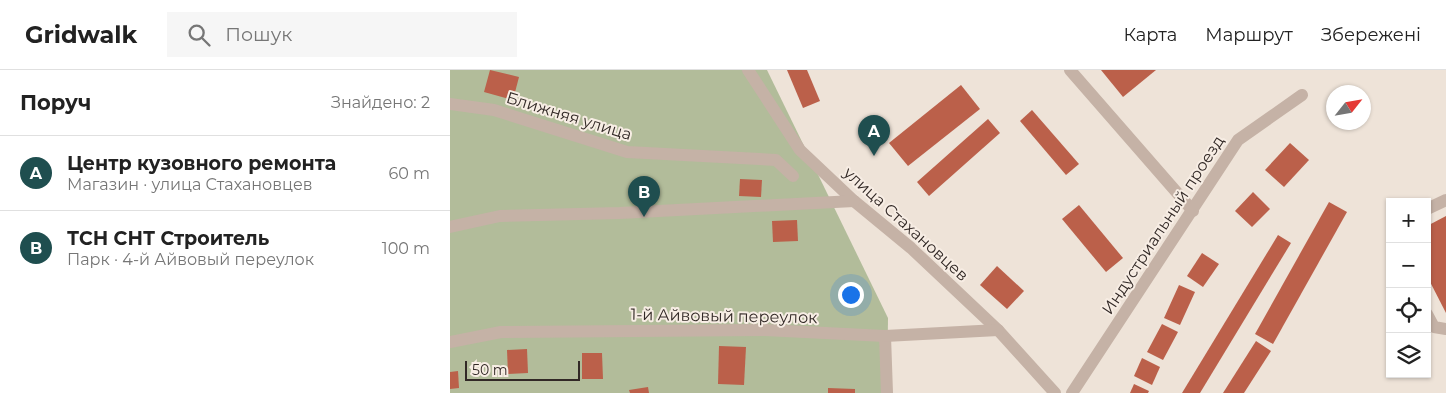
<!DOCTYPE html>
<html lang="uk">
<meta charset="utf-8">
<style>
:root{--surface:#fff;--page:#f6f6f6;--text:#222;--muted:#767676;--line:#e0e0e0;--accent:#1f4e4f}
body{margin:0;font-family:Montserrat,sans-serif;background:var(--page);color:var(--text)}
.controls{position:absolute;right:15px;bottom:15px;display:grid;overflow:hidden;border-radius:0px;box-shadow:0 1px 4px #0004}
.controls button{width:45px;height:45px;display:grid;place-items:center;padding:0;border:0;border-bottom:1px solid var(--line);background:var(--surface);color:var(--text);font:25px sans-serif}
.compass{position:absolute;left:876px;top:15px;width:45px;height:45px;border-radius:50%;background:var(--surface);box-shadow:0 1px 4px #0004;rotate:59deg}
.scale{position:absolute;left:15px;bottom:12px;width:115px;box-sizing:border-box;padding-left:5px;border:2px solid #322926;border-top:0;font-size:14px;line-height:18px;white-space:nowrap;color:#322926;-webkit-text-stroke:4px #f7ede4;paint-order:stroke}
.you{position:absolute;left:400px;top:224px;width:18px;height:18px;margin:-12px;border:4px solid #fff;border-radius:50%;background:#1a73e8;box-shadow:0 0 0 8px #1a73e833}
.badge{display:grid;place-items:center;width:32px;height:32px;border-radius:50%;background:var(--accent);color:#fff;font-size:16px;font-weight:700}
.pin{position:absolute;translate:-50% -41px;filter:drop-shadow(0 1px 2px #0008)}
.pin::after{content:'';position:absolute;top:26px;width:18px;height:15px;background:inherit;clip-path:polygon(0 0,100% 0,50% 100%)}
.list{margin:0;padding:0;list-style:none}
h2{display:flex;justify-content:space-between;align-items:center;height:65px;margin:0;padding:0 20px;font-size:21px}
h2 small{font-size:16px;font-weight:400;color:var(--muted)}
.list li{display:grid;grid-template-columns:32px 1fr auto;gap:15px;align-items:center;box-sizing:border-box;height:75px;padding:0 20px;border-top:1px solid var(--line)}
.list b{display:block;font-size:19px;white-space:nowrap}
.list p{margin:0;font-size:16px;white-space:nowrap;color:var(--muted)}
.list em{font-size:16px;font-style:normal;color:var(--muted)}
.icon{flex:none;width:28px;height:28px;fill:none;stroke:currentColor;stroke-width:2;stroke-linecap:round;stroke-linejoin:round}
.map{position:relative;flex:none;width:996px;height:323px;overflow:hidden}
header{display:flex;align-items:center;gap:30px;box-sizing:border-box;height:70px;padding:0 25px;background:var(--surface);border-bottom:1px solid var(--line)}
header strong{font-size:24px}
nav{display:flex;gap:28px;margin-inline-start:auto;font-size:18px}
.search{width:350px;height:45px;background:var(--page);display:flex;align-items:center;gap:12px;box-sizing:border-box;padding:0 18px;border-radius:0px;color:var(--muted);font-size:19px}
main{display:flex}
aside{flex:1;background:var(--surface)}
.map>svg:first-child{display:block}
.green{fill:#b2bc9a}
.building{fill:#bb604a}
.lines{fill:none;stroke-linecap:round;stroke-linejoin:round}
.minor{stroke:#c5b2a6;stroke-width:12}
.labels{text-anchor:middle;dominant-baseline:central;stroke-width:4;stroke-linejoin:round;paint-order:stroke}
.street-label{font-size:16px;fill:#322926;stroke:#f7ede4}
</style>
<header>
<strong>Gridwalk</strong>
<div class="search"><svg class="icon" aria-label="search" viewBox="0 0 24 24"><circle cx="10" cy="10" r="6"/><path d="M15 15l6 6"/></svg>Пошук</div>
<nav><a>Карта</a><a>Маршрут</a><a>Збережені</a></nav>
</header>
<main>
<aside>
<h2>Поруч<small>Знайдено: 2</small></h2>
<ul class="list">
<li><span class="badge">A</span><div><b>Центр кузовного ремонта</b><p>Магазин · улица Стахановцев</p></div><em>60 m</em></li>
<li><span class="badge">B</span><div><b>ТСН СНТ Строитель</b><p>Парк · 4-й Айвовый переулок</p></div><em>100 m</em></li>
</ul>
</aside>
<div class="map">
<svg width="996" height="323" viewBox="0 0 996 323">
<rect width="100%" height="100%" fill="#eee3d8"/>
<path class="green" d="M0,0H317L438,248L437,323H0Z"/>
<g class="building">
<path d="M40,0L69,7L63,30L34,22Z"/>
<path d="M337,0H357L370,31L353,38Z"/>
<path d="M651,0H706L673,27Z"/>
<path d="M511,15L530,39L458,96L439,73Z"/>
<path d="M582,40L629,94L616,105L570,51Z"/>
<path d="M538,49L550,63L479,126L467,112Z"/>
<path d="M840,73L859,90L834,117L815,100Z"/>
<path d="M290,109L312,110L311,127L289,126Z"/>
<path d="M803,122L820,139L802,157L785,141Z"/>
<path d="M879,132L897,142L823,274L805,264Z"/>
<path d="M629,135L673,188L656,202L612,149Z"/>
<path d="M996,146V243L977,206V156Z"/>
<path d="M347,150L348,171L323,172L322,151Z"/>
<path d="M828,165L841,173L750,323H732Z"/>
<path d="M752,183L769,194L753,217L737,206Z"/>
<path d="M547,196L574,221L557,239L530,215Z"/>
<path d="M729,215L745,222L730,255L714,248Z"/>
<path d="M712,254L728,262L713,290L697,282Z"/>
<path d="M806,271L821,281L794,323H773Z"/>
<path d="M269,276L296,277L294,315L268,314Z"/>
<path d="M77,279L78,303L58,304L57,280Z"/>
<path d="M132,283H152L153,309H132Z"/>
<path d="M692,288L710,297L702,315L684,306Z"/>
<path d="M8,301L9,318L0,319V302Z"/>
<path d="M684,314L699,321L698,323H680Z"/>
<path d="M198,317L199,323H180L179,320Z"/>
<path d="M378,318L405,319V323H378Z"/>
</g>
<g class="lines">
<g class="minor">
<path d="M298,0L350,80L404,131L461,178L548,260L605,323"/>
<path d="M620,0L743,141"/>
<path d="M0,34L44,40L177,82L326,90L343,106"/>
<path d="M977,139L996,130"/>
<path d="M0,157L50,146L170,143L404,131"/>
<path d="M977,244L984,257L996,259"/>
<path d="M435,266L437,323"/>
<path d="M0,272L51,262L315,260L435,266L548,260"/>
<path d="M622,323L788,70L852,25"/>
</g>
</g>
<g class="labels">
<g class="street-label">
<text transform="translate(119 46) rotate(17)">Ближняя улица</text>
<text transform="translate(456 154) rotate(42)">улица Стахановцев</text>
<text transform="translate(713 155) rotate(-57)">Индустриальный проезд</text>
<text transform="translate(274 246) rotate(1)">1-й Айвовый переулок</text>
</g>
</g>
</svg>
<div class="controls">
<button>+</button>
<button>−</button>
<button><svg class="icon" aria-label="locate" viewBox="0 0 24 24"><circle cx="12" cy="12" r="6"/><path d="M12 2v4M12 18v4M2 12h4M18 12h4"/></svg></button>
<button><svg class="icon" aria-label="layers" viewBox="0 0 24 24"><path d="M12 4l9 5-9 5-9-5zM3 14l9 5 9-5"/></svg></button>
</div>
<svg class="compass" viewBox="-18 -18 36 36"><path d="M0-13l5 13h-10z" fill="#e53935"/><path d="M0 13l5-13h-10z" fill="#767676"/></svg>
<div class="scale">50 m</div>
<div class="you"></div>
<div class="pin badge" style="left:424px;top:86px">A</div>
<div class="pin badge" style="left:194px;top:147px">B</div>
</div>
</main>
